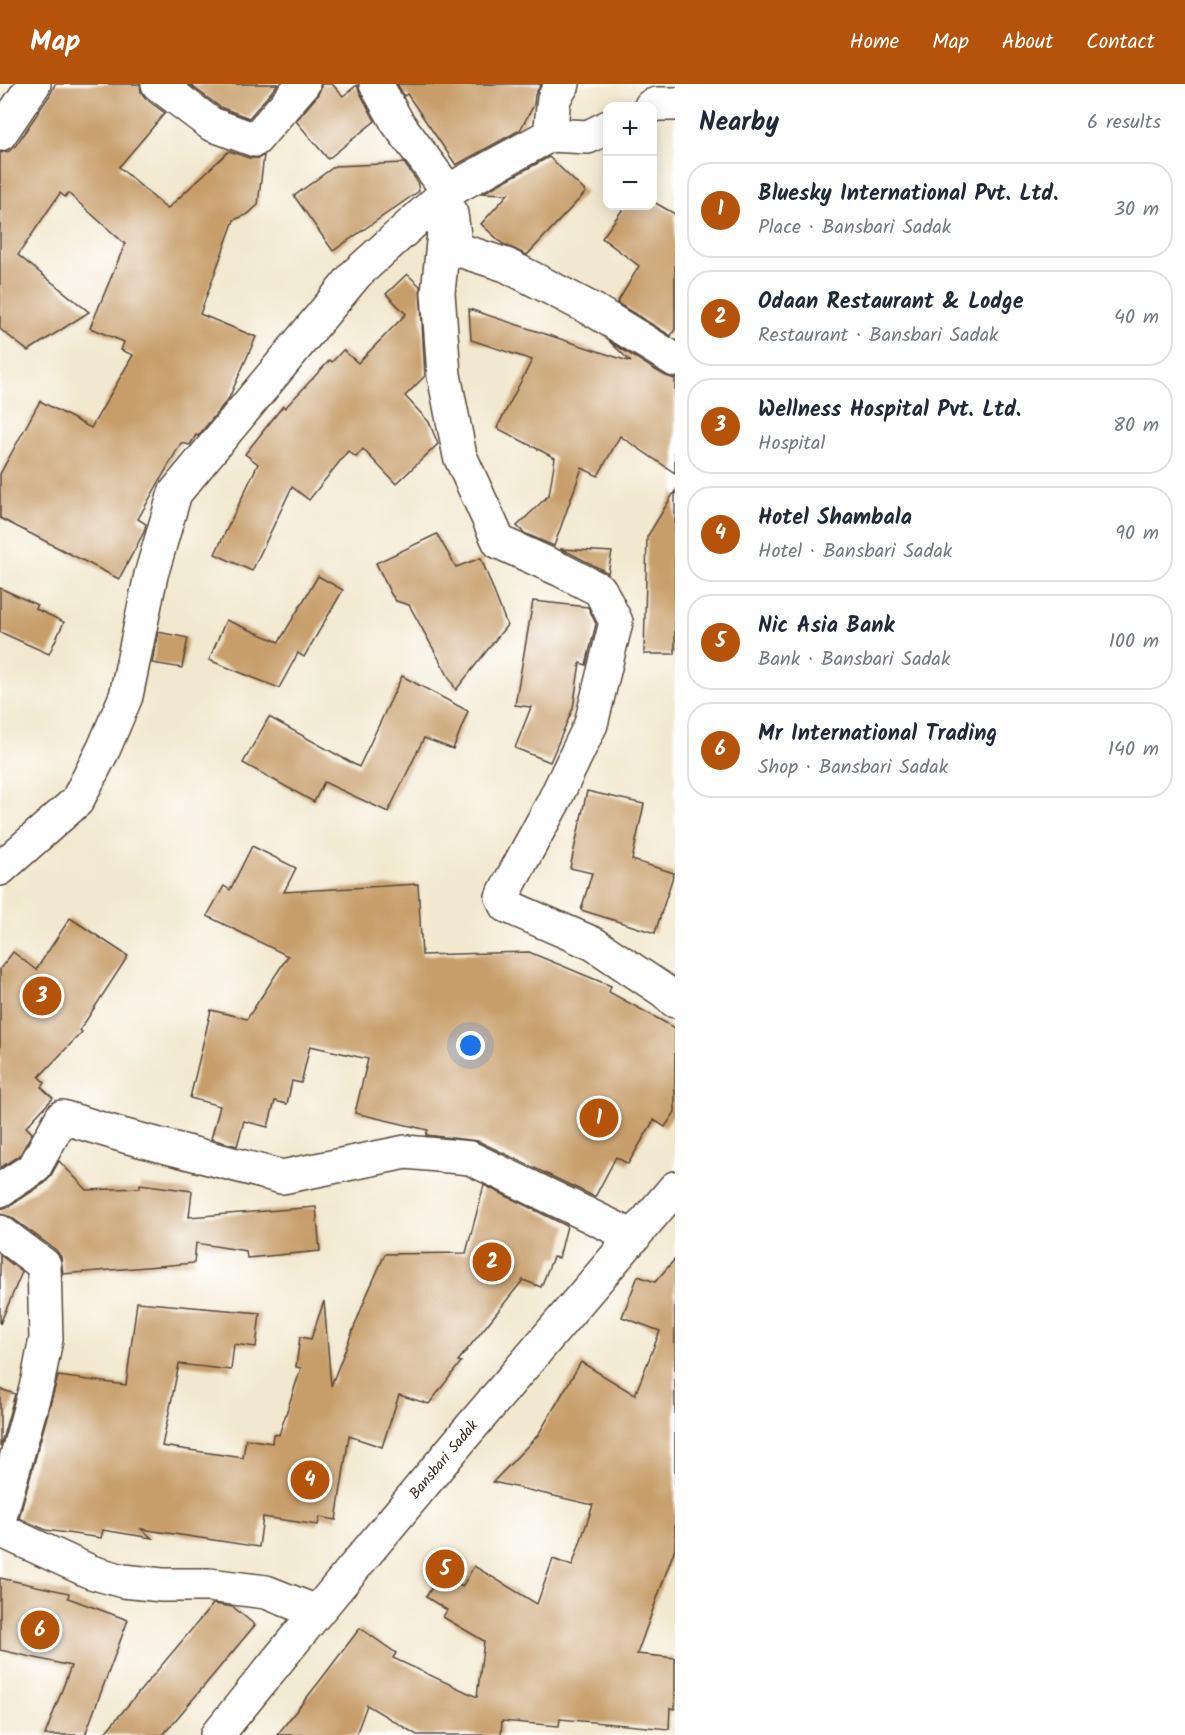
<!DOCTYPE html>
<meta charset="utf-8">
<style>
:root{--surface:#fff;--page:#f2f2f3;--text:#1f2937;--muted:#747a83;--line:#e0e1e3;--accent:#b45309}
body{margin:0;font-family:Kalam,sans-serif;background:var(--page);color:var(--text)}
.controls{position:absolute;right:18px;top:18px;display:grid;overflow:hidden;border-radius:12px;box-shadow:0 3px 15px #0003}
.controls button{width:54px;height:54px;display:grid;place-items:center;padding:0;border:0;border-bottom:2px solid var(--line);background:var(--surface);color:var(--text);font:30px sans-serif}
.you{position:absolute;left:471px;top:962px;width:21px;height:21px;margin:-15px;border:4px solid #fff;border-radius:50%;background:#1a73e8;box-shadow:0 0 0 9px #1a73e833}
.badge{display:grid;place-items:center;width:39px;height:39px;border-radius:50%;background:var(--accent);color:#fff;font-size:20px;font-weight:700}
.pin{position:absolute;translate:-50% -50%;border:3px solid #fff;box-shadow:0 2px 6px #0006}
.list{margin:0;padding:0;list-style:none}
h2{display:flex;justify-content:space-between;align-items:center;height:78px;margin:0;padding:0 24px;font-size:26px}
h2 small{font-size:20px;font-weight:400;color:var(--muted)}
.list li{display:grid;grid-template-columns:39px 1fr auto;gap:18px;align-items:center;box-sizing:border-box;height:96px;margin:0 12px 12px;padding:0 12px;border:2px solid var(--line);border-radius:24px}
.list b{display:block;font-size:22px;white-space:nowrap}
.list p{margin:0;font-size:20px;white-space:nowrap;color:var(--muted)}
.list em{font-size:20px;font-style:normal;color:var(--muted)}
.map{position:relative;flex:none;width:675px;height:1651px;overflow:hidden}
header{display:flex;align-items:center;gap:36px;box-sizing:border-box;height:84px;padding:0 30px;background:var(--accent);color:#fff}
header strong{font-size:28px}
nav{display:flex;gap:33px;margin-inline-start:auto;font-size:21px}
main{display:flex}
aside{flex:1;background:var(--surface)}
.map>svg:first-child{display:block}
.building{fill:#c79e6a}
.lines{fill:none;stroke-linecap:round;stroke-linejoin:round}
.minor-casing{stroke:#564639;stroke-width:36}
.major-casing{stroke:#564639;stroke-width:36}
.minor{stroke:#fff;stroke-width:33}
.major{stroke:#fff;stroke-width:33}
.labels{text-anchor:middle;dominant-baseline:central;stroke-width:4.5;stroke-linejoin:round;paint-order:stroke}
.street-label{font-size:15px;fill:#3b2a1e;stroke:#fff}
</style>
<header>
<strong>Map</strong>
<nav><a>Home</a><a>Map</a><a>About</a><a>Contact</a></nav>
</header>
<main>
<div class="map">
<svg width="675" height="1651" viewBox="0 0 675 1651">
<rect width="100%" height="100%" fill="#fff"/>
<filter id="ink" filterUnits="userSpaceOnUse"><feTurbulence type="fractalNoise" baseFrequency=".0167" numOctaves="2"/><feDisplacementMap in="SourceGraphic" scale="12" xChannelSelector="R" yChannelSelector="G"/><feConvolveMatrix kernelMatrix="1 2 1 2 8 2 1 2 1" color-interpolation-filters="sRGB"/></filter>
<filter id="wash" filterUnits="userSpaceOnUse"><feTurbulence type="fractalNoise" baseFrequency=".008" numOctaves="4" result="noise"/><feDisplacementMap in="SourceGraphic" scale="24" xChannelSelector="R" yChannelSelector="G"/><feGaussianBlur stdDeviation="1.35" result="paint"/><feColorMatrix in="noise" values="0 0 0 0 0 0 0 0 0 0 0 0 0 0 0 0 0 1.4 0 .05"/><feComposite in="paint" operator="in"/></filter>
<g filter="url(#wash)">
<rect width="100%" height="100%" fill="#f2e8cf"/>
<g id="blocks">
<g class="building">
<path d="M55,0H140L141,8L146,15L165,29L119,83L167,125L229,67L249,74H259L264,71L258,121L248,130L234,136L200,230L256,253L229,314L198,352L196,351L190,361L181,359L138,435L146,440L144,448L119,495L0,434V390L40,317L91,344L133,271L121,266L124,258L90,244L125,160L68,109L65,113L60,109L18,171L89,228L28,267L0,245V69L9,67L16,61L50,11Z"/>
<path d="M189,0H278L249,34L220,23Z"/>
<path d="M321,0H332L343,12L357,1L360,9L375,37L328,75L296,37L317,12L321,4Z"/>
<path d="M397,0H541L535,11L534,21L520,46L456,81L407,10L404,12Z"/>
<path d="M549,73L586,108L527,171L503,160L481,140L508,110L483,109Z"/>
<path d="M404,79L417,97L419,107L333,167L294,112L335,82Z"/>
<path d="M652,117L675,130V245L671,252L617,219L639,182L602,154L625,122H652Z"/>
<path d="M407,190L420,202L425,292L405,312L429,338L438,360L396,400L363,365L356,373L348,367L309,416L292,403L252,487L215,470L258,380L245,370L283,322L285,324L330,276L332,278L343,266L358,279L406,230L386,210Z"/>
<path d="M469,225L631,278L609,257L652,284L666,292L675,295V389L620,352L598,392L582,384L554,462L524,449L517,442L549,411L555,374L497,344L532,276L471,256Z"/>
<path d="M675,407V570H644L647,453Z"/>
<path d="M437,450L456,483L481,474L507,541L456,606L409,521L396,517L391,510L376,479Z"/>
<path d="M560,465L612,468L608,489L570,469Z"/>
<path d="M318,492L343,506L304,573L298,569L279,604L209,576L226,536L279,558Z"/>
<path d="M0,504L37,521L36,525L64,538L49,570L0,548Z"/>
<path d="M533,517L588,523L596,540L586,581L580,579L573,624L550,678L515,664L531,623L515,621Z"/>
<path d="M158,548L188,554L182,584L152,579Z"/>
<path d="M402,592L468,627L453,665L424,654L388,728L324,698L314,718L243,679L269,633L359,683Z"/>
<path d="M587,707L644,720L632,776L674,789L655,849L581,826L592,789L570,784Z"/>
<path d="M252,762L296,784L284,808L418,800L422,871L529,868L611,902L609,908L675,944V1028L665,1043L654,1036L628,1080L616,1073L595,1113L478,1057L426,1051L428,1046L355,1029L368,975L310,962L301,999L292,997L287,1020L275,1017L268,1043L244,1037L237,1062L211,1055L220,1022L190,1014L211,926L247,935L288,872L207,832L224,802L230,806Z"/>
<path d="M70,834L128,872L80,946L82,948L39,993L45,999L41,1003L53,1014L26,1043L32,1049L20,1071L0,1084V885L13,868L36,886Z"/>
<path d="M59,1077L87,1106L140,1104V1100L192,1107L189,1133L316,1123L320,1167L247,1174L246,1167L196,1159L194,1179L63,1190L61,1173L56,1166L11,1133L0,1130V1125L10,1122L45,1099L50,1093Z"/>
<path d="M484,1101L567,1142L559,1174L553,1173L541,1203L523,1196L458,1277L461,1278L429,1320L399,1311L382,1363L349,1352L336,1436L320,1433L318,1441L263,1433L259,1463L141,1445L152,1454L103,1446L101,1454L46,1446L19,1434L58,1292L126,1301L137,1218L260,1229L256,1263L234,1260L231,1286L179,1280L162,1362L243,1374L246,1355L272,1359L273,1350L279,1351L301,1284L296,1283L300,1253L311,1255L324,1217L331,1302L366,1213L385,1170L466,1169Z"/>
<path d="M0,1171L22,1188L0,1240Z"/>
<path d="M675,1175V1464L637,1570L675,1574V1625L670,1624L669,1645L560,1635L559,1642L502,1637L501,1651H417L367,1621L356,1651H277L319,1598L360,1544L396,1569L393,1574L477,1613L484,1557L443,1533L447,1526L426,1513L440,1490L462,1503L474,1482L537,1520L553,1475L572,1482L593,1421L493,1398L538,1351L581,1278L635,1311L660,1247L622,1233L638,1192L655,1198Z"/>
<path d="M0,1305L15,1310L0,1363Z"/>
<path d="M0,1494L69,1509L68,1514L128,1536L85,1651H45L71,1582L0,1566Z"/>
<path d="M213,1520L233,1523L255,1541L163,1651H103Z"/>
</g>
</g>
</g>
<g filter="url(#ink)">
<use href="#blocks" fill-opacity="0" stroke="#564639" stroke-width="1.5"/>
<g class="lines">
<g class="minor-casing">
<g id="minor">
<path d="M158,0L211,40L255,56L303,0"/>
<path d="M651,22L657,20H675"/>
<path d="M0,50L34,0"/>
<path d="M550,51L554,14L563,0"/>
<path d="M448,107L438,209L444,291L460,372L499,458L561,486L600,506L616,538L591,640L553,719L502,813L507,822L594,860L664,907L675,917"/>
<path d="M448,107L550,51L588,53L608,43"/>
<path d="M451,130L456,165L506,181L543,200L595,227L675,276"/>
<path d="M0,785L77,717L104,664L126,612L151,491L175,409L356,190L448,107L397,38L376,0"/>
<path d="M0,1106L34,1084L62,1033L125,1052L282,1093L406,1068L470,1074L634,1153"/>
<path d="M0,1148L44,1181L46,1255L38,1296L0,1433"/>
<path d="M0,1446L91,1488L123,1497L162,1501H209L266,1508L317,1528"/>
</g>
</g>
<g class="major-casing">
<path id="major" d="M217,1651L317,1528L466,1349L675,1104"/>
</g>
<use href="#minor" class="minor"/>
<use href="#major" class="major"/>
</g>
</g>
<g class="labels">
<g class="street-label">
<text transform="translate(444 1376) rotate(-50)">Bansbari Sadak</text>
</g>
</g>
</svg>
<div class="controls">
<button>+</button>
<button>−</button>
</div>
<div class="you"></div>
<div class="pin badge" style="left:599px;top:1034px">1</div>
<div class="pin badge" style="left:492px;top:1178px">2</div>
<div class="pin badge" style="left:42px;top:912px">3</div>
<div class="pin badge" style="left:310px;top:1396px">4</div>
<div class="pin badge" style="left:445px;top:1485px">5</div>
<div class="pin badge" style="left:40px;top:1546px">6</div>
</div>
<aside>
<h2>Nearby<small>6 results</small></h2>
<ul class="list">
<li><span class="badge">1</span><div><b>Bluesky International Pvt. Ltd.</b><p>Place · Bansbari Sadak</p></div><em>30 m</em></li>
<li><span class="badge">2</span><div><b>Odaan Restaurant &amp; Lodge</b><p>Restaurant · Bansbari Sadak</p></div><em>40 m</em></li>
<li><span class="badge">3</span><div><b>Wellness Hospital Pvt. Ltd.</b><p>Hospital</p></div><em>80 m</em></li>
<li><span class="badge">4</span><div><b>Hotel Shambala</b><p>Hotel · Bansbari Sadak</p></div><em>90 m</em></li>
<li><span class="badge">5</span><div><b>Nic Asia Bank</b><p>Bank · Bansbari Sadak</p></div><em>100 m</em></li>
<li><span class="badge">6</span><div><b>Mr International Trading</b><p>Shop · Bansbari Sadak</p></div><em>140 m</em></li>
</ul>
</aside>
</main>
